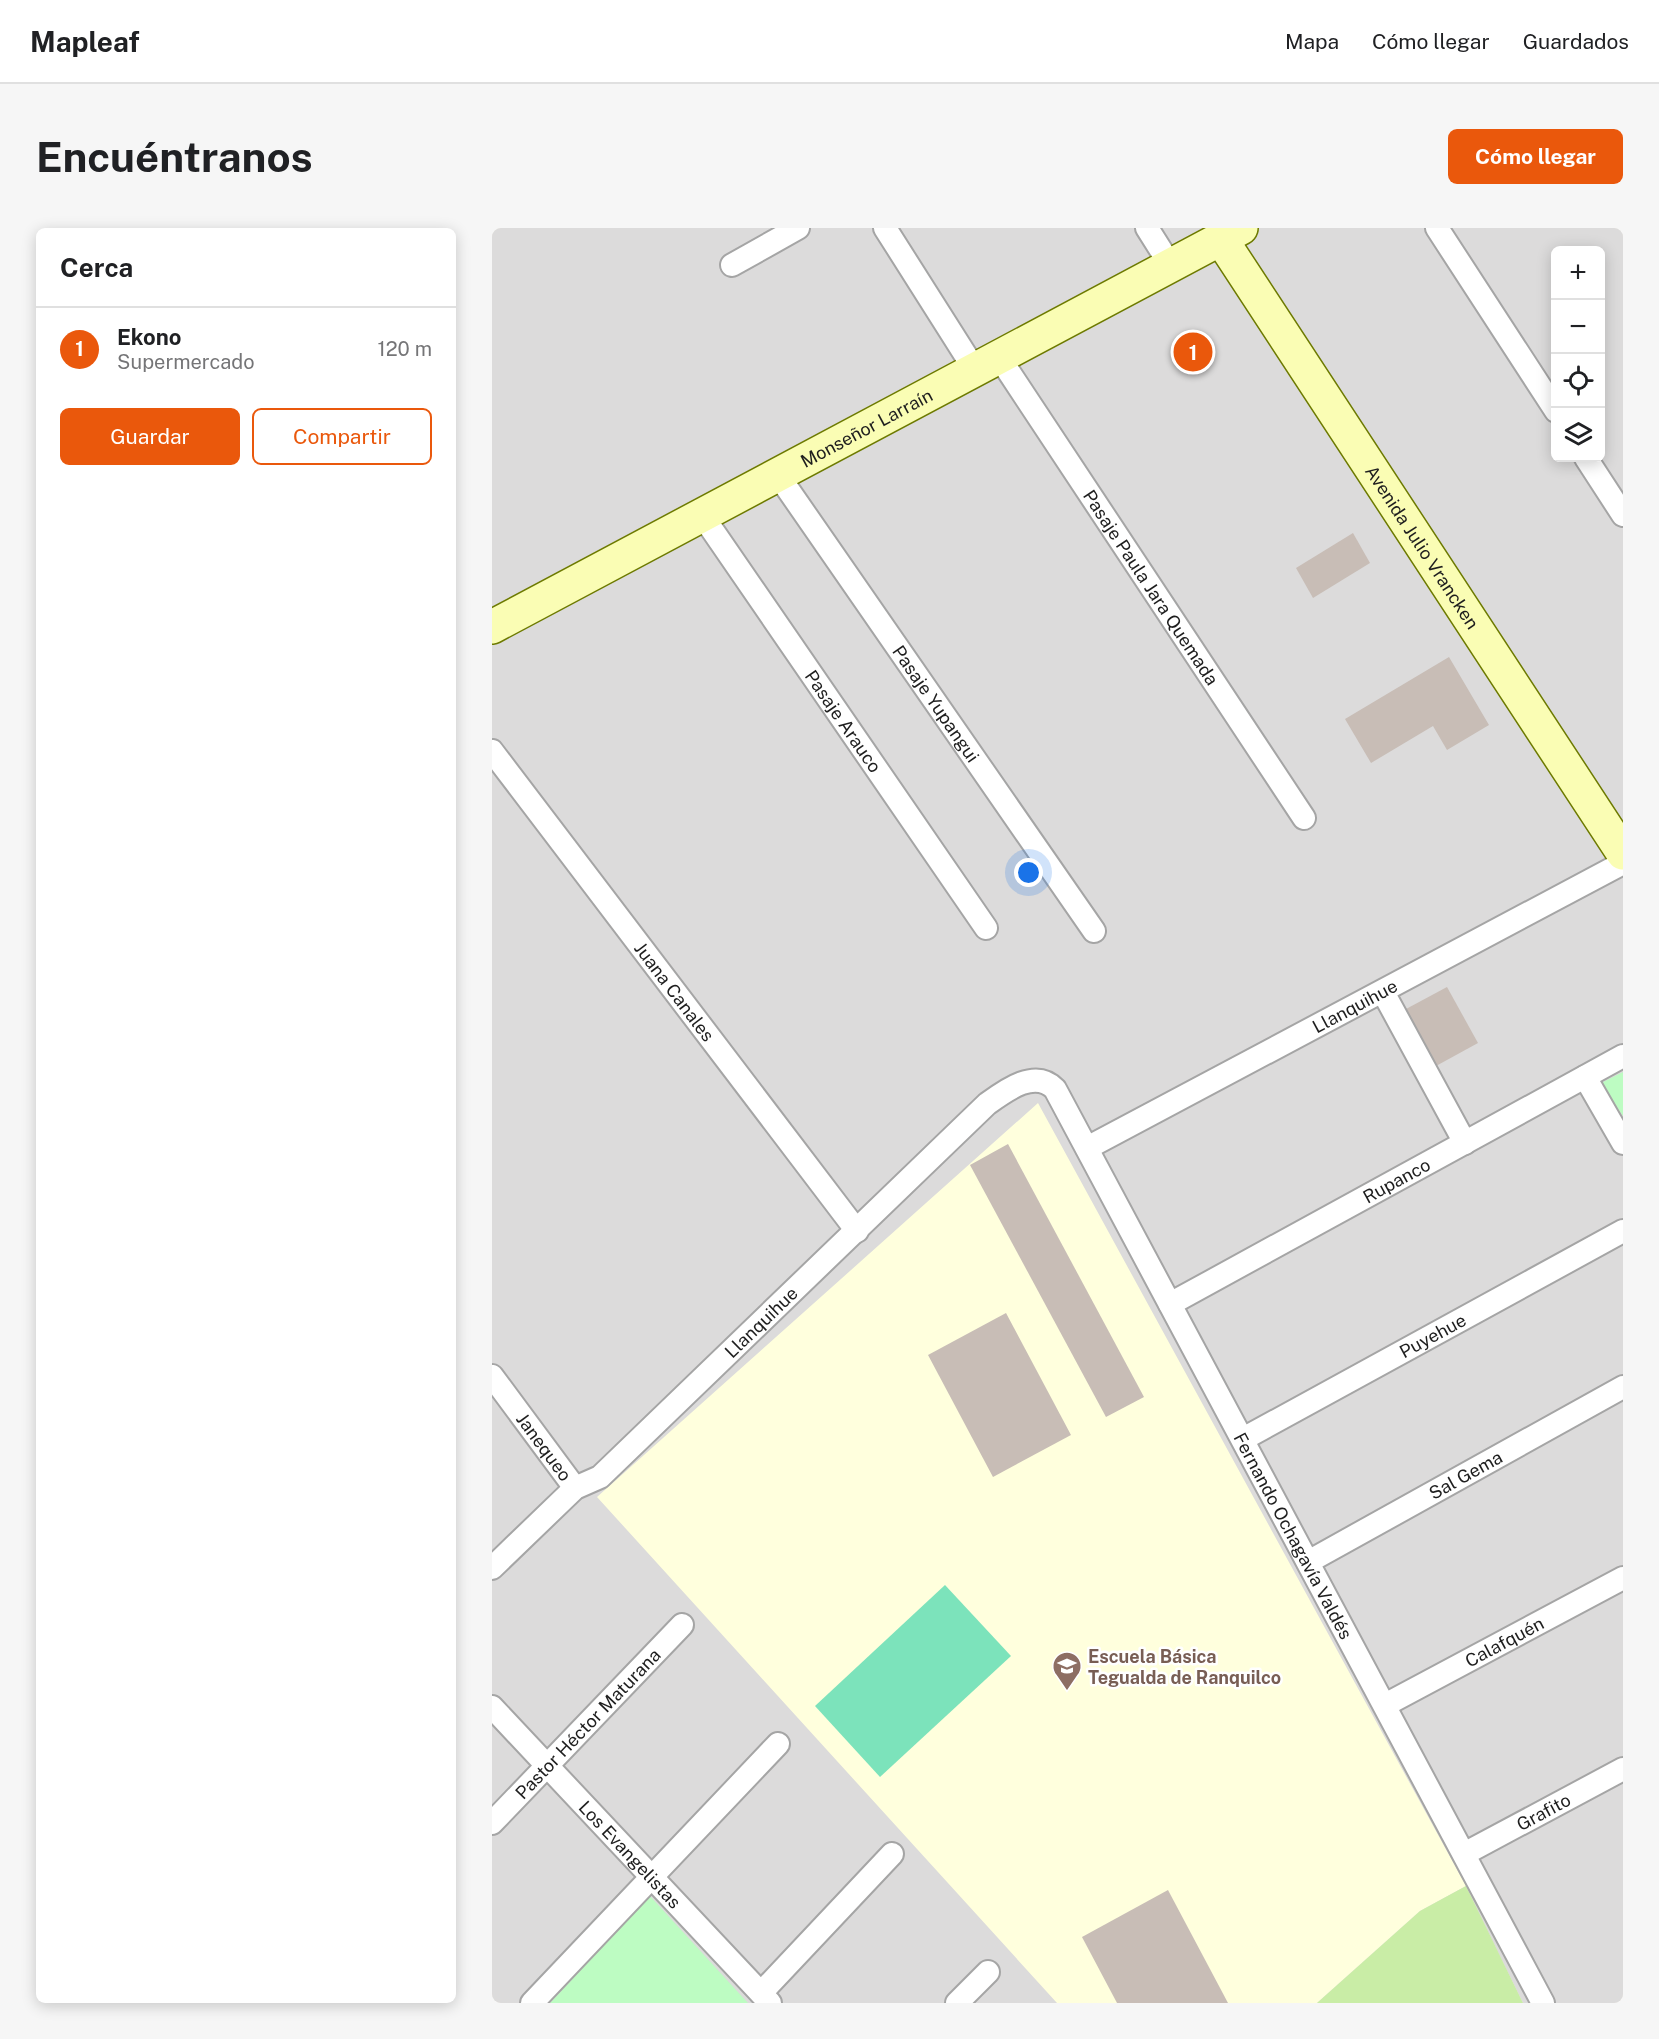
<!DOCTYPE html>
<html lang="es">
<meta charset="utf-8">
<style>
:root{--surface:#fff;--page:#f6f6f6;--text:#202124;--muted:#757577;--line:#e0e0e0;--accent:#ea580c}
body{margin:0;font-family:"Public Sans",sans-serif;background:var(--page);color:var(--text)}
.controls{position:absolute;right:18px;top:18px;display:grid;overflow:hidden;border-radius:9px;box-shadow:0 3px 15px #0003}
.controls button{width:54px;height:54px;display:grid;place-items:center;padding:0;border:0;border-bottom:2px solid var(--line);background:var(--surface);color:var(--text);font:30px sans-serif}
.you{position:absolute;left:537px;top:645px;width:21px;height:21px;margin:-15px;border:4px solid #fff;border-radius:50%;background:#1a73e8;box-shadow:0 0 0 9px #1a73e833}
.badge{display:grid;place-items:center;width:39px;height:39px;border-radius:50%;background:var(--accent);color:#fff;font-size:20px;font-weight:700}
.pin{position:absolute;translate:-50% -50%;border:3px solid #fff;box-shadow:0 2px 6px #0006}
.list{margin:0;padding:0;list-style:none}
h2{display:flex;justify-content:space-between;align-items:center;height:78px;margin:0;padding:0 24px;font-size:26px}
h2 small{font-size:20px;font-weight:400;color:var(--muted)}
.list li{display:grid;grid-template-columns:39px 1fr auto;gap:18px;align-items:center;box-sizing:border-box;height:84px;padding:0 24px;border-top:2px solid var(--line)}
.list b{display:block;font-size:22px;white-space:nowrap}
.list p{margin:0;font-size:20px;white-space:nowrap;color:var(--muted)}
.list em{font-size:20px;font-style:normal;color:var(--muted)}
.actions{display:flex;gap:12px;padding:18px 24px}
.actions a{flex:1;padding:14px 0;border:2px solid var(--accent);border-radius:9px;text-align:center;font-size:21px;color:var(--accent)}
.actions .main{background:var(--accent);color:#fff}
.icon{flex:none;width:33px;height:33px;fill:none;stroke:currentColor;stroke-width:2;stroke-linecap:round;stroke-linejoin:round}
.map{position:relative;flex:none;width:1131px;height:1775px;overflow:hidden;border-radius:9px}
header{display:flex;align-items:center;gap:36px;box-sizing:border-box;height:84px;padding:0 30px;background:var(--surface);border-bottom:2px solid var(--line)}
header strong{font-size:28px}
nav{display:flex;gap:33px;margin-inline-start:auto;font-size:21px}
.intro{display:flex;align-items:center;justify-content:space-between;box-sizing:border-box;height:144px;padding:0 36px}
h1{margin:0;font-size:42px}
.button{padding:15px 27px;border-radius:9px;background:var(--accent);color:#fff;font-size:21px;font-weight:700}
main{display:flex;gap:36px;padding:0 36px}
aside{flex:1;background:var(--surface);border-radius:9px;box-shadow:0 3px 15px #0003}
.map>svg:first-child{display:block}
.residential{fill:#dcdbdb;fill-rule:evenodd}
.education{fill:#ffd}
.grass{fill:#c9eda6}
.park{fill:#bdfcc2}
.pitch{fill:#7ce3bb}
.building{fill:#c8bdb6}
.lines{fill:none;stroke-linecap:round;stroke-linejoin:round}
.street-casing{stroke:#a5a5a5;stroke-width:26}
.secondary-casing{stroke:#6d7a00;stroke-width:36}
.street{stroke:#fff;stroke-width:22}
.secondary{stroke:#fafdb4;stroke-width:33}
.labels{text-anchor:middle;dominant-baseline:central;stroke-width:5;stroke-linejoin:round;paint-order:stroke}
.street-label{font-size:18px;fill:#1e1e1e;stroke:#fff}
.education-label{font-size:18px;font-weight:bold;fill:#785e54;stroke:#fff;text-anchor:start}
</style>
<header>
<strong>Mapleaf</strong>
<nav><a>Mapa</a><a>Cómo llegar</a><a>Guardados</a></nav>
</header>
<div class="intro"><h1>Encuéntranos</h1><a class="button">Cómo llegar</a></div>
<main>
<aside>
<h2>Cerca<small></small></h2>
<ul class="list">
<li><span class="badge">1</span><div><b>Ekono</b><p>Supermercado</p></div><em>120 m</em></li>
</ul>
<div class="actions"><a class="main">Guardar</a><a>Compartir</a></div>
</aside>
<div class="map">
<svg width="1131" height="1775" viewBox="0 0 1131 1775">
<rect width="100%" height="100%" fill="#f0ebe3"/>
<path class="residential" d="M0,0H1131V1775H1031L974,1659L928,1683L825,1775H0ZM1064,22H1108V230H1064Z"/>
<path class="education" d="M546,875L974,1658L928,1683L825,1775H565L105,1269Z"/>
<path class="grass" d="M974,1658L1031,1775H825L928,1683Z"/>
<g class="park">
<path d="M1131,844V888L1109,855Z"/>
<path d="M158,1668L256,1775H58Z"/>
</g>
<path class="pitch" d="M453,1357L519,1428L388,1549L323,1478Z"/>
<g class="building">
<path d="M861,305L878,335L821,370L804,340Z"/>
<path d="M957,429L997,497L955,522L941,498L879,535L853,491Z"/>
<path d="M955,759L986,815L944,838L914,781Z"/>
<path d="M516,916L652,1169L614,1189L478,937Z"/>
<path d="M514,1085L579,1207L501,1249L436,1127Z"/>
<path d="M676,1662L736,1775H625L590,1709Z"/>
</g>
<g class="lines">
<g class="street-casing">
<g id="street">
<path d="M393,0L483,142"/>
<path d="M655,0L679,38"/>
<path d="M945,0L1064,183"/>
<path d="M240,37L306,0"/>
<path id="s1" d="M507,129L812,590"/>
<path d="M1094,230L1131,287"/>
<path id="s2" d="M286,247L602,703"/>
<path id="s3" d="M210,287L494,700"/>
<path id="s4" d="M0,523L365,1003"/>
<path d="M891,764L973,915"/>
<path d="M1093,849L1131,915"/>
<path id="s5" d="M595,920L1131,635"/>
<path id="s6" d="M678,1076L1131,828"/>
<path id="s7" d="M0,1148L83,1260"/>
<path id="s8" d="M751,1211L1131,1003"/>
<path id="s9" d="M816,1334L1131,1159"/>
<path id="s10" d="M0,1340L83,1260L108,1249L495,876C513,863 543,840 563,861L1051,1775"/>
<path id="s11" d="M893,1477L1131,1350"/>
<path id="s12" d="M0,1479L278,1775"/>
<path id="s13" d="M0,1595L190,1397"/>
<path id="s14" d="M972,1626L1131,1541"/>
<path d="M269,1765L400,1626"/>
<path d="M40,1775L286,1516"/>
<path d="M465,1775L496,1744"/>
</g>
</g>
<g class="secondary-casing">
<g id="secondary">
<path id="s15" d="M729,11L1131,625"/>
<path id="s16" d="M0,399L749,0"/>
</g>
</g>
<use href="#street" class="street"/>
<use href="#secondary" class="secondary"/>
</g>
<defs>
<g id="school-pin" transform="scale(1.5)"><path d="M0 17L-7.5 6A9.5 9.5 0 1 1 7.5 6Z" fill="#8d6e63" stroke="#fff"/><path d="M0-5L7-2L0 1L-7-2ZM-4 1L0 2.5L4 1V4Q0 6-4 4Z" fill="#fff"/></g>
</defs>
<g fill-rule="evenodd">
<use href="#school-pin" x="575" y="1438"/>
</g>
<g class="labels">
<g class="street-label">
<text stroke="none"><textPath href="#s16" startOffset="424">Monseñor Larraín</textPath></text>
<text stroke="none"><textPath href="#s15" startOffset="368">Avenida Julio Vrancken</textPath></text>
<text stroke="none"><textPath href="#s1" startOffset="276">Pasaje Paula Jara Quemada</textPath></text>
<text stroke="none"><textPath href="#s2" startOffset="278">Pasaje Yupangui</textPath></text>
<text stroke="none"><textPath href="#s3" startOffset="250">Pasaje Arauco</textPath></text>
<text stroke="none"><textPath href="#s4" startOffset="302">Juana Canales</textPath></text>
<text stroke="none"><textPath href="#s5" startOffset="303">Llanquihue</textPath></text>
<text stroke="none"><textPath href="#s6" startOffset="258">Rupanco</textPath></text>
<text stroke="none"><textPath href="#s10" startOffset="366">Llanquihue</textPath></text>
<text stroke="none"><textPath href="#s8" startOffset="216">Puyehue</textPath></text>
<text stroke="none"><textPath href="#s7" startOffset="88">Janequeo</textPath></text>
<text stroke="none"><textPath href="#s9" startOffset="180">Sal Gema</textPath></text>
<text stroke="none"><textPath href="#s10" startOffset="1263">Fernando Ochagavía Valdés</textPath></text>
<text stroke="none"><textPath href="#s11" startOffset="135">Calafquén</textPath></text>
<text stroke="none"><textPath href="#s13" startOffset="138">Pastor Héctor Maturana</textPath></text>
<text stroke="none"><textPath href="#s14" startOffset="90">Grafito</textPath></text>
<text stroke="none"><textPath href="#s12" startOffset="202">Los Evangelistas</textPath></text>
</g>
<g class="education-label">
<text x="596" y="1428">Escuela Básica<tspan x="596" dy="21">Tegualda de Ranquilco</tspan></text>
</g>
</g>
</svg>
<div class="controls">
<button>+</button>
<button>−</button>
<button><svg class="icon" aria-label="locate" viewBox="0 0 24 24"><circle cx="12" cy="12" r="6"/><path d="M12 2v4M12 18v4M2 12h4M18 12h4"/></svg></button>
<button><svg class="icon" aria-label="layers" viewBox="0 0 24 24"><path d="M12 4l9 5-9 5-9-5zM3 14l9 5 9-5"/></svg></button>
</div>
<div class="you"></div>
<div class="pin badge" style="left:701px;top:124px">1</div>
</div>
</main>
